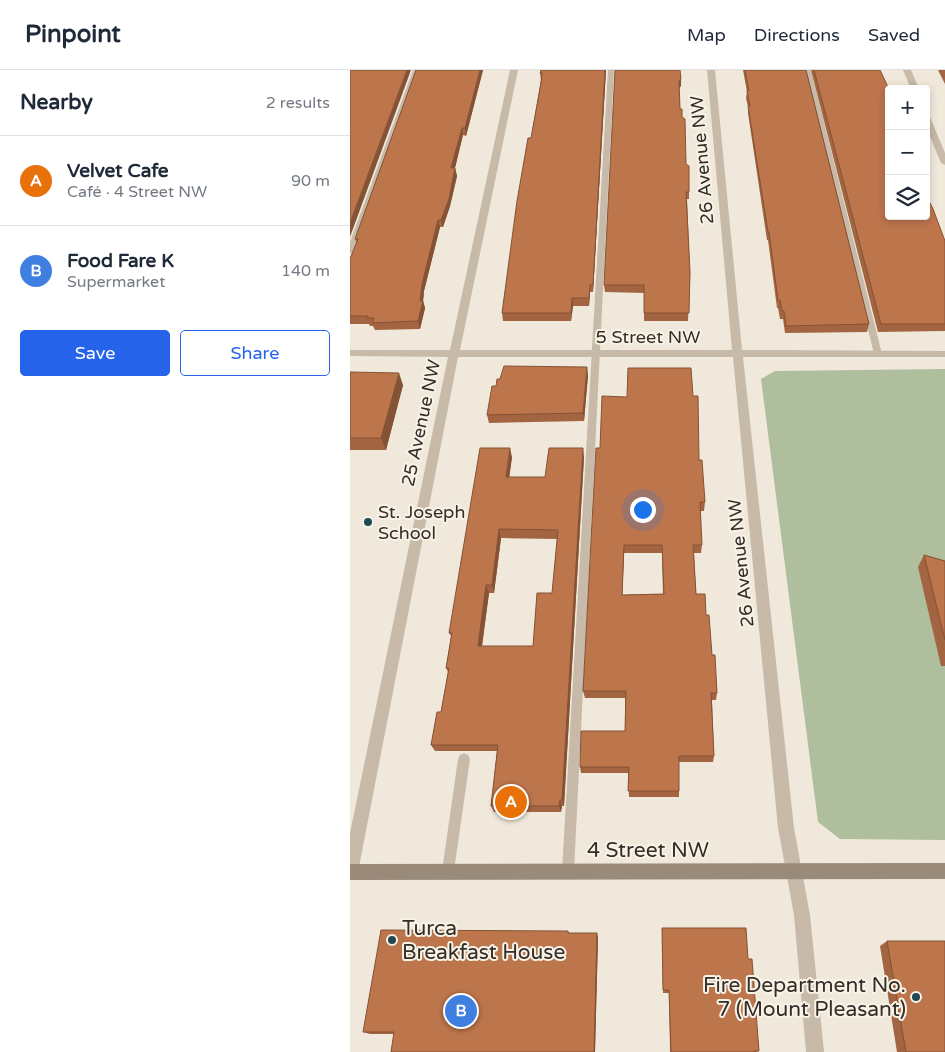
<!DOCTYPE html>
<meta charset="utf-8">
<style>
:root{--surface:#fff;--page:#f6f6f7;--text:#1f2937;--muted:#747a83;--line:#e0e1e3;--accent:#2563eb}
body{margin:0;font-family:"Varela Round",sans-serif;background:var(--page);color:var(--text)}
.controls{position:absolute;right:15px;top:15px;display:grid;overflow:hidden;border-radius:5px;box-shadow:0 2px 8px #0003}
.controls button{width:45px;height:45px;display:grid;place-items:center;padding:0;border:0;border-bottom:1px solid var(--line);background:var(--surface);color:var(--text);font:25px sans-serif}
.you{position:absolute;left:292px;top:439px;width:18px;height:18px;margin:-12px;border:4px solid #fff;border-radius:50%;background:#1a73e8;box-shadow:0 0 0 8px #1a73e833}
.badge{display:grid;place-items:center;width:32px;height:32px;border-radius:50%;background:var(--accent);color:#fff;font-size:16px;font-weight:700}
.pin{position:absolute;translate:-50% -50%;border:2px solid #fff;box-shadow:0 1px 5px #0006}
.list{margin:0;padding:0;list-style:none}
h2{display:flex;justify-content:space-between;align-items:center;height:65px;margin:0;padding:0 20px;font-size:21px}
h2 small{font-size:16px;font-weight:400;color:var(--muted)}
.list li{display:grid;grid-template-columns:32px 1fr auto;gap:15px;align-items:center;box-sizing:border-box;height:90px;padding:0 20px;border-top:1px solid var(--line)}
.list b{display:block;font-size:19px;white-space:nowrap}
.list p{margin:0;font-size:16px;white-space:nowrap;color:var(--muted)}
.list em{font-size:16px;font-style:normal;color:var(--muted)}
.actions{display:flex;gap:10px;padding:15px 20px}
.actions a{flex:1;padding:11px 0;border:1px solid var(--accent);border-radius:5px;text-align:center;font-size:18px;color:var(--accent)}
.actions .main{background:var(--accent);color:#fff}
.icon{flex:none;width:28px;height:28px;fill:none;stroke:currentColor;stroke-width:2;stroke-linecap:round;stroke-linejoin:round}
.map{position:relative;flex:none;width:595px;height:982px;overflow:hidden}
header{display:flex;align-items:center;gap:30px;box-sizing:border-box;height:70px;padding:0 25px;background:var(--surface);border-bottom:1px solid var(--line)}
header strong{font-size:24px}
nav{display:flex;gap:28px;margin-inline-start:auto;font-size:18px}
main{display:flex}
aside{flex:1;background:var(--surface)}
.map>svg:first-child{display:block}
.green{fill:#afbe9c}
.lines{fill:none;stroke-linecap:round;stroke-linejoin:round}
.service{fill:#c7baa8;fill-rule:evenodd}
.minor{fill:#c7baa8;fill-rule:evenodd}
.secondary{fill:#9a8a7a;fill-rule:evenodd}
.wall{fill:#a36541;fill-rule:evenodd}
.shaded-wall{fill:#845235}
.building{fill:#bd754c;stroke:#845235;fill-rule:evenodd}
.poi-dot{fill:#204953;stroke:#f8f2e7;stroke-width:2}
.labels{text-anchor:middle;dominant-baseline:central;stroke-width:4;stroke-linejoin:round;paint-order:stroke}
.street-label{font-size:18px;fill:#342d28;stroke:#f8f2e7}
.poi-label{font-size:18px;fill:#342d28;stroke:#f8f2e7;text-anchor:start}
.near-street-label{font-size:21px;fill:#342d28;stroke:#f8f2e7}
.near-poi-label{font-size:21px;fill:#342d28;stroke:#f8f2e7;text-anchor:start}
</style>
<header>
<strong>Pinpoint</strong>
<nav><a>Map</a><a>Directions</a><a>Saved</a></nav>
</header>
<main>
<aside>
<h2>Nearby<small>2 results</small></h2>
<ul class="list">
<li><span class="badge" style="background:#e8710a">A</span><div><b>Velvet Cafe</b><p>Café · 4 Street NW</p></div><em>90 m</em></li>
<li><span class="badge" style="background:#3f7fe0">B</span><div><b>Food Fare K</b><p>Supermarket</p></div><em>140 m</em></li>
</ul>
<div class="actions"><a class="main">Save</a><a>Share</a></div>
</aside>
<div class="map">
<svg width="595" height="982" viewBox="0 0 595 982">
<rect width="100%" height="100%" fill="#f0e9db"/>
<path class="green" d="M595,299V770L490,769L468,752L411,309L425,301Z"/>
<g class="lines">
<g class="service">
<path d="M63,0H69L4,182L0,184V172Z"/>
<path d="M258,0H264L224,801L223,806L218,807L213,806L212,801Z"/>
<path d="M455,0H461L532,284L528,287L524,284Z"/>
<path d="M114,683L118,685L120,689L104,801L103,806L98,807L93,806L92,801L108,689L110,685Z"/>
</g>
<g class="minor">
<path d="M160,0H168L110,280H382L357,0H365L392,280L595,281V287H393L444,758L460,845L474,982H456L444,845L428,758L383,287H108L8,802L6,808L0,810V763L98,287L0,286V280H100Z"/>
<path d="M553,0H561L569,19H561Z"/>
<path d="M576,45L580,47L595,83V95L591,93L576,57Z"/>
</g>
<path class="secondary" d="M595,793V809L0,810V794Z"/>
</g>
<g class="wall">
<path d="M133,0L116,66L113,65L105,98L107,106L100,136L93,157H90L74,221L73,231L75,238L70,259L25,260L23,256H20L19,254H0V189L7,173L5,169Z"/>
<path d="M256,0L243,222H240L239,236H223L221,251H153L152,243L181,68L191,10L190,3Z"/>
<path d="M393,0H456L519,254L517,262L435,263L433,249H430L428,238H427L418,170H417L398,43V37L396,28L397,22Z"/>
<path d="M461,0H530L539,146L595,171V261L528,262Z"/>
<path d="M588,0H595V14Z"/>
<path d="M331,9V16L329,18L330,39L339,122V129H337L340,202L338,251H294V223L255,222L254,215Z"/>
<path d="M0,302L53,315L36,380H0Z"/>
<path d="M238,305L234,351L139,353L137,345Z"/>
<path d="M343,326L349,390L355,432L354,441H350L352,475L351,483H344L346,524L362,585L367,623L366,630H362L364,686L363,692H329V727H279L278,703H231L230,697L275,661V628H235L233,621L250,378L277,327ZM274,483H312L313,524L272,525Z"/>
<path d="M162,387L159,407H195L234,387L214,736H212L211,742H144L141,736L147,681H85L81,675L91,642L98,602L96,598L101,566L99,563ZM151,468L207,469L202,523L183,576H132L139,523H144Z"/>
<path d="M574,485L595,491V596H591L568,497Z"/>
<path d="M312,858L398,889L409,981L406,982H320L319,923H313Z"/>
<path d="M218,861L219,863L248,867L245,982H41L44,964H20L13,962Z"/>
<path d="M537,871L595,982H547L530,876Z"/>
</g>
<g class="shaded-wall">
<path d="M57,0H61L0,167V153Z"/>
<path d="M130,0H133L116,66L115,58Z"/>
<path d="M255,0H256L243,222V215Z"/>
<path d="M331,9V16L328,18L329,11Z"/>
<path d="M112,58L113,65L103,106L101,98Z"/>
<path d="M105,98L107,106L100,136L93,157L91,150Z"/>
<path d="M88,150L90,157L74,221L73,232V231L75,238L70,259L68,251L72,214Z"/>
<path d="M240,215V222L239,236V228Z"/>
<path d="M222,228L223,236L221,251V243Z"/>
<path d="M237,297L238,305L234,351L233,343Z"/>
<path d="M49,303L53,315L36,380L31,368Z"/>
<path d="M160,378L162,387L158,417L156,407Z"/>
<path d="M233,378L234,387L214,736L212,730Z"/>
<path d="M149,459L151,468L144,523L142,515Z"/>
<path d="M274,475V483L272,533V525Z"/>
<path d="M136,515L139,523L131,583L128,576Z"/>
<path d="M210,730L212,736L211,742L209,736Z"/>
<path d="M247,863L248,867L245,982H244Z"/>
</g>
<g class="building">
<path d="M0,0H57L0,153Z"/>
<path d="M66,0H130L115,58H112L101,98H105L99,129L91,150H88L72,214L70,231H73L68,251L23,253L24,248H17L18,246H0V189L8,169H5Z"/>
<path d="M191,0H255L243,215H240L239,228H222L221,243H152L167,131L178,68H181L191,13L192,3H190Z"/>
<path d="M265,0H330L331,9L329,11L330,39H332V47L335,49L336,94L339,96V122H336L340,202L339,243H294V215H254Z"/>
<path d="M395,0H456L519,254L436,256L434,241H432L430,230H428L419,162H418L398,36H400L397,21H399Z"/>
<path d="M464,0H530L539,19V146H576V125L583,139L595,171V254H531Z"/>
<path d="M154,296L237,297L233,343L137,345L142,316H146L147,309H150Z"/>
<path d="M278,298H341L343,326H348L349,390H352L355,432H350L352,475H343L346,524H355L356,545H359L362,585H365L367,623H361L364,686H329V721H278L279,697H230L231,661H275L276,621H233L246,378H250L252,326L277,327ZM274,475H312L314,524L272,525Z"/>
<path d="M0,302L49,303L31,368H0Z"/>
<path d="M130,378H160L156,407H195L199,378H233L212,730H210L209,736H141L148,675H81L87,642H91L99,598H96L102,563H99ZM149,459L208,460L202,523H187L183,576H128L136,515H142Z"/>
<path d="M574,485L595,491V570Z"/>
<path d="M312,858H396L398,889H402L409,981H404V982H321L319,920H313Z"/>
<path d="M31,860L218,861V863H247L244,982H41L44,962H13Z"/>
<path d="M537,871H595V982H556Z"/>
</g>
<g class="poi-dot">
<circle cx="18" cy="452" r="5"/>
<circle cx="42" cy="870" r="5"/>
<circle cx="566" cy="927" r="5"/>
</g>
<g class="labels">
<g class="street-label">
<text transform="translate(352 90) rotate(-95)">26 Avenue NW</text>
<text x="298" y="267">5 Street NW</text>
<text transform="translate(71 353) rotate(-78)">25 Avenue NW</text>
<text transform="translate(391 493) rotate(-96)">26 Avenue NW</text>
</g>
<g class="poi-label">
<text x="28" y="442">St. Joseph<tspan x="28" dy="21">School</tspan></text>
</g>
<g class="near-street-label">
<text x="298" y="780">4 Street NW</text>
</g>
<g class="near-poi-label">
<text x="52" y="858">Turca<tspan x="52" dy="24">Breakfast House</tspan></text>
<text x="556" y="915" text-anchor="end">Fire Department No.<tspan x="556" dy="24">7 (Mount Pleasant)</tspan></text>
</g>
</g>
</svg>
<div class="controls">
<button>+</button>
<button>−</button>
<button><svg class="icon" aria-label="layers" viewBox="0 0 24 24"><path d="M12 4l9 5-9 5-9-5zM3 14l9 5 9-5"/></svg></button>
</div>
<div class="you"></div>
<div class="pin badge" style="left:161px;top:732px;background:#e8710a">A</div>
<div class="pin badge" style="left:111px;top:941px;background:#3f7fe0">B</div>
</div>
</main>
